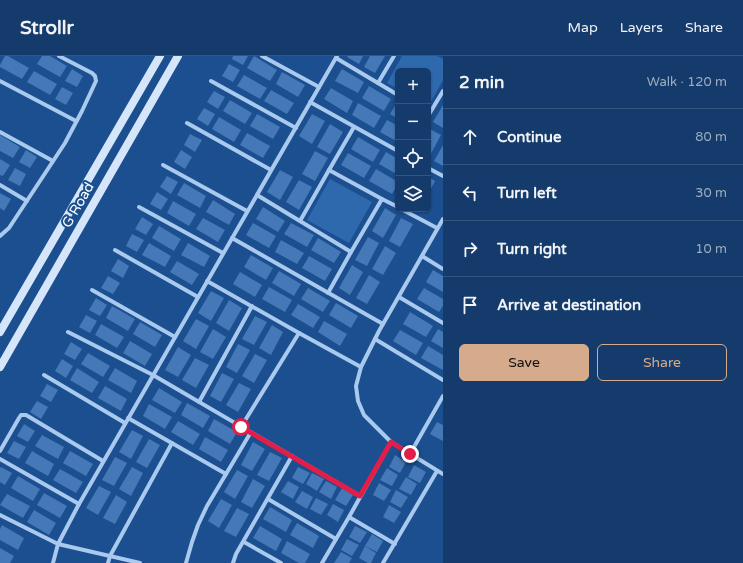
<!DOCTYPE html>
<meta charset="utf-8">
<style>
:root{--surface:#143b6b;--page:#1d4271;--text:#f1f3f6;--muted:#9dadc1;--line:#33557e;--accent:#d6ab8b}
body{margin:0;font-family:"Varela Round",sans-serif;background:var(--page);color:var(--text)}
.controls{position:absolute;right:12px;top:12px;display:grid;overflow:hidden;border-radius:6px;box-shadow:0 1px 3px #0004}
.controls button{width:36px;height:36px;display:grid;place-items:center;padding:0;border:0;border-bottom:1px solid var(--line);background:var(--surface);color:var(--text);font:20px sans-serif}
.stop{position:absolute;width:12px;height:12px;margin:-9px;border:3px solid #e11d48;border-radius:50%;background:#fff}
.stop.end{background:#e11d48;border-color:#fff;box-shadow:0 1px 4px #0008}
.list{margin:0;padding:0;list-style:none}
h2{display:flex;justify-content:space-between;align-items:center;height:52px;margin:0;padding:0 16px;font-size:17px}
h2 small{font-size:13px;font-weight:400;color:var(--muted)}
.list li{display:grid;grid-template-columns:26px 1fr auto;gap:12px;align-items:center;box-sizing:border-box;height:56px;padding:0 16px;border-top:1px solid var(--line)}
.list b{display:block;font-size:15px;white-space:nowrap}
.list em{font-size:13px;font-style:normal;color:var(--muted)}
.actions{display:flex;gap:8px;padding:12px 16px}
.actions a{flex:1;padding:9px 0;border:1px solid var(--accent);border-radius:6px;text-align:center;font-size:14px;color:var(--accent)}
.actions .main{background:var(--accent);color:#111}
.icon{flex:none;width:22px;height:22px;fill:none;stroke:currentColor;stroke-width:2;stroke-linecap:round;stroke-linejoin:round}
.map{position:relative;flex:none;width:443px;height:507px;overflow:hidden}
header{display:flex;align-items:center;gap:24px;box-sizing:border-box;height:56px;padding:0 20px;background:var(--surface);border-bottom:1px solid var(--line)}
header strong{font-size:19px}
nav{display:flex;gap:22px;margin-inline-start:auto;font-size:14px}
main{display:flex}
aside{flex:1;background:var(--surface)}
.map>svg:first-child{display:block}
.green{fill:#2e69ad}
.building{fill:#4478b7}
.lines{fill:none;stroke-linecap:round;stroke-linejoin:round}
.street{stroke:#a9c9ee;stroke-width:4}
.secondary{stroke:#d6e6fa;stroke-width:8}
.route{stroke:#e11d48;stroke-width:5}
.labels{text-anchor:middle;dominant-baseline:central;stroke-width:4;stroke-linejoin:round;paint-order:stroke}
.street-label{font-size:14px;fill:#fff;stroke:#1b4f8f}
</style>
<header>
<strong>Strollr</strong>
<nav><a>Map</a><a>Layers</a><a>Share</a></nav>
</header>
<main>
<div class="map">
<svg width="443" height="507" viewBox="0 0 443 507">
<rect width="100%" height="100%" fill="#1b4f8f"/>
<g class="green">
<path d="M402,0H437L443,3V24L429,49L428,15H398V33L387,27Z"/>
<path d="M330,123L372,146L349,187L307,164Z"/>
</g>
<g class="building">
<path d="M5,0H8L29,12L22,23L0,11V9Z"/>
<path d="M42,0H50L67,10L60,21L37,8Z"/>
<path d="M233,0H248L243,9L232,3Z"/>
<path d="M254,0L277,14L270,25L247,12Z"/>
<path d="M348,0H363L359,8L347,1Z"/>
<path d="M370,0H385L375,17L364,11Z"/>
<path d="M229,8L240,14L233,26L222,20Z"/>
<path d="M72,13L83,20L77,31L65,25Z"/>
<path d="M342,13L364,26L358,37L335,25Z"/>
<path d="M34,15L57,28L50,39L27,26Z"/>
<path d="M282,16L305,29L298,41L276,28Z"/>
<path d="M244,19L267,32L260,43L237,30Z"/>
<path d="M369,30L391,43L384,55L362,42Z"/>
<path d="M62,31L73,37L66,49L55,43Z"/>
<path d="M331,32L353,45L347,57L324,43Z"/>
<path d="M271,34L294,47L287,58L264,45Z"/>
<path d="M214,35L225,41L218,53L207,46Z"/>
<path d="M230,44L252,57L245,68L223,55Z"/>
<path d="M398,45V63L390,58Z"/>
<path d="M358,47L381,60L374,72L352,59Z"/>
<path d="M443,49V72L433,66Z"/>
<path d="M204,52L215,58L208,70L197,63Z"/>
<path d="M257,58L280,71L273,83L250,70Z"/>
<path d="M312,58L325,65L312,88L299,80Z"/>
<path d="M219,61L241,74L234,86L212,73Z"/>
<path d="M387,64L398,70V86L380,76Z"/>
<path d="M330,68L343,76L330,98L317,91Z"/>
<path d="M430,73L441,79L428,103V76Z"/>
<path d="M247,77L270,90L263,102L240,89Z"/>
<path d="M190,78L202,84L195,96L184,89Z"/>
<path d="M0,79L20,91L13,102L0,95Z"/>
<path d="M358,81L380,94L373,106L351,93Z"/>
<path d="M443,89V110L434,105Z"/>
<path d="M26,94L37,101L30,112L19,106Z"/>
<path d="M181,94L192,101L185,113L174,106Z"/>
<path d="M315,95L328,102L315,125L302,118Z"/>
<path d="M386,96L398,103V119L379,108Z"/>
<path d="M348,97L371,110L364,122L341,109Z"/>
<path d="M0,103L10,109L3,120L0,119Z"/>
<path d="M15,112L26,118L20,130L8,124Z"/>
<path d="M376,113L398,126V128L392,138L369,125Z"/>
<path d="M280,114L293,121L280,144L267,136Z"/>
<path d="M167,120L178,126L171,138L160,131Z"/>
<path d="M428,121L435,125L428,138Z"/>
<path d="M299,124L312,131L299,154L286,146Z"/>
<path d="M184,127L206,140L200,152L177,139Z"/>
<path d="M157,136L168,143L161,154L150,148Z"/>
<path d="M0,137L11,143L4,155L0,152Z"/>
<path d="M213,144L235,158L229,169L206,156Z"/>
<path d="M173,145L196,158L189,170L167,157Z"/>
<path d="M263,151L285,165L278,176L256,163Z"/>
<path d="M385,152L396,159L383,182L372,175Z"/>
<path d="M142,161L153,168L146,179L135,173Z"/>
<path d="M203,162L225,174L218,186L196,173Z"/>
<path d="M401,162L413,168L400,191L389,185Z"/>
<path d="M253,167L276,180L269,192L246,179Z"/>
<path d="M291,167L314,179L307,191L284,178Z"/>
<path d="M159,170L181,183L174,195L152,182Z"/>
<path d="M132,178L144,184L137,196L126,190Z"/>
<path d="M368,181L379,187L367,210L355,204Z"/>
<path d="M318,182L341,196L334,207L311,194Z"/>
<path d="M281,184L304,197L297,208L275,196Z"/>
<path d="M149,187L171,200L165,211L142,199Z"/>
<path d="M188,187L210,200L204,211L181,199Z"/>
<path d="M385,190L396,197L383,219L372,213Z"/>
<path d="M251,199L273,212L266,224L244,211Z"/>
<path d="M309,200L332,213L325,225L302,212Z"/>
<path d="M118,203L129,210L123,222L111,215Z"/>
<path d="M177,205L199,218L192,229L170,216Z"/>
<path d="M352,209L363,216L350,239L339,232Z"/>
<path d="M433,214L443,220V236L426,226Z"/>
<path d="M279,215L301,228L294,240L272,227Z"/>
<path d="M240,216L262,229L255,241L233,228Z"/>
<path d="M369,219L380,226L367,248L356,242Z"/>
<path d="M108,220L120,227L113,238L101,232Z"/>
<path d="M269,231L292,244L285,256L262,243Z"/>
<path d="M308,232L330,245L323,256L301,243Z"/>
<path d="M424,232L443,243V250L439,256L417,243Z"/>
<path d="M211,235L224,242L211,265L198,257Z"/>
<path d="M96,242L107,249L100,260L89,254Z"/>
<path d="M229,244L242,252L229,275L216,267Z"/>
<path d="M336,247L358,260L351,272L329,259Z"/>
<path d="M298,248L320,261L313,272L291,259Z"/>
<path d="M112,250L135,263L128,275L106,262Z"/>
<path d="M410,256L433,270L426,281L403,268Z"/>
<path d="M86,259L97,265L90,277L79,271Z"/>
<path d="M255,260L267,266L254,289L242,283Z"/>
<path d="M196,263L209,270L196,293L183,285Z"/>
<path d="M324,265L347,278L340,290L318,276Z"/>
<path d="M140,266L162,279L155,291L133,278Z"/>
<path d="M101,268L124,281L117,292L95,279Z"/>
<path d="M272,269L283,276L271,299L259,292Z"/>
<path d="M213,273L226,281L213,303L200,296Z"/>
<path d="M438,273L443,276V292L431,285Z"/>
<path d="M400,274L423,287L416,299L393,285Z"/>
<path d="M130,285L152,298L145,310L123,297Z"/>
<path d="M71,286L82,293L75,304L64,298Z"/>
<path d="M238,288L250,294L237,317L226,311Z"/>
<path d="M428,290L443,299V314L421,302Z"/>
<path d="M178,291L191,299L178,321L165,314Z"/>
<path d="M88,297L110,310L103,321L81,308Z"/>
<path d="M255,298L267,304L254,327L242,320Z"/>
<path d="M195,302L209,309L196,332L182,324Z"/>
<path d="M62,303L73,310L66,322L55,315Z"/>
<path d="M77,312L99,326L92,337L70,324Z"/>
<path d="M115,312L137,325L131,337L108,324Z"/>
<path d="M222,317L234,323L221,346L210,340Z"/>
<path d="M239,327L251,333L238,356L226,349Z"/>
<path d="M47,328L58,334L51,346L40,340Z"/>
<path d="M105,330L127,343L121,355L98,342Z"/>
<path d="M159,332L182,346L175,357L152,344Z"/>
<path d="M37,345L48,351L41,363L30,356Z"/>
<path d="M187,347L210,360L203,372L181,359Z"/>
<path d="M149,348L172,361L165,373L143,360Z"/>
<path d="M214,363L237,376L230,388L208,375Z"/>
<path d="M178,365L200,378L193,389L171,376Z"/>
<path d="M437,366L443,369V385L430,378Z"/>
<path d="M24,368L35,375L28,386L17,380Z"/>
<path d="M132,374L143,380L131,403L119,396Z"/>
<path d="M42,379L64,391L58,403L35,390Z"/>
<path d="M205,381L228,394L221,406L199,393Z"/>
<path d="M149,383L160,389L147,412L136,406Z"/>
<path d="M14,385L26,391L19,403L7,397Z"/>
<path d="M253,386L265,393L252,415L241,409Z"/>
<path d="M32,395L54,408L48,420L25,407Z"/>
<path d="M70,395L93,408L86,420L63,407Z"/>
<path d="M270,396L282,402L269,425L257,419Z"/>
<path d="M395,399L406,406L400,417L389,411Z"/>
<path d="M115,401L127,407L114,430L102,424Z"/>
<path d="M414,409L426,416L420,427L408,421Z"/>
<path d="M1,411L12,417L5,429L0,426V412Z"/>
<path d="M132,411L143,417L131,440L119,433Z"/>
<path d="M298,411L310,417L303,428L292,422Z"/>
<path d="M387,412L398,419L392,430L380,424Z"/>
<path d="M60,413L83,426L76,437L53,424Z"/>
<path d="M237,414L248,420L235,443L224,436Z"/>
<path d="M312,417L324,423L317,435L306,428Z"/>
<path d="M18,420L40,433L33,445L11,432Z"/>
<path d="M406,421L417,428L411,439L399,433Z"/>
<path d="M253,423L265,430L252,452L241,446Z"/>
<path d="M288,425L299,431L293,443L281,436Z"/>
<path d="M326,425L337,431L331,443L319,436Z"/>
<path d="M379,427L391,434L384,445L373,439Z"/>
<path d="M99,430L111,436L98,459L86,452Z"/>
<path d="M342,432L353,439L346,450L335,444Z"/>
<path d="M396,434L408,441L401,452L390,446Z"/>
<path d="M302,435L313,441L307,453L295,446Z"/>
<path d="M44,437L67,450L60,462L37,449Z"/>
<path d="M7,438L30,450L23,462L0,449Z"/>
<path d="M116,439L127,446L115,468L103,462Z"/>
<path d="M316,442L328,448L321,459L310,453Z"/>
<path d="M221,443L232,449L219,472L208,465Z"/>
<path d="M333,448L344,454L338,466L327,459Z"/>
<path d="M389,449L401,456L394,467L383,461Z"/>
<path d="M270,451L292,464L286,476L263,463Z"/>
<path d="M237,452L249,458L236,481L224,475Z"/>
<path d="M34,454L56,467L49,479L27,466Z"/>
<path d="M297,467L319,480L313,492L290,479Z"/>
<path d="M2,469L24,482L18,494L0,484V473Z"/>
<path d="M260,470L282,483L276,495L253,482Z"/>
<path d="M355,470L367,476L360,487L349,481Z"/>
<path d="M372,478L383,485L377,496L365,490Z"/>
<path d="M347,483L359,489L352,500L341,494Z"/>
<path d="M287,485L310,498L305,507H299L281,497Z"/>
<path d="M365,490L376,497L371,507H368L359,502Z"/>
<path d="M0,492L14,500L10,507H0Z"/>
<path d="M341,496L352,502L349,507H334Z"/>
</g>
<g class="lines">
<g class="street">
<path d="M262,0L319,31"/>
<path d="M336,2L398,39"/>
<path d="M0,25L76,65"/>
<path d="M211,25L296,72"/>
<path d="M378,27L394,0"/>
<path d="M310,46L398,95"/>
<path d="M428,60L443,35"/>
<path d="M187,67L271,114"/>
<path d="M354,71L329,114L382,143"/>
<path d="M0,76L53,105"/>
<path d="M163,109L247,155"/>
<path d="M428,112L443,120"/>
<path d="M0,129L27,145"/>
<path d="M257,139L351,196L328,237"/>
<path d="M139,151L223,197"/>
<path d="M401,153L437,172"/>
<path d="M443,163L379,275L361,311L356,330L358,345L364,359L391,386L443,418"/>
<path d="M300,165L329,114"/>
<path d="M0,180L9,172L65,87L82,55L96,25L95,20L92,17L59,0"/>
<path d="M232,182L383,268"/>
<path d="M115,194L198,241"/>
<path d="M351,196L382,143L398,151"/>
<path d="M422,200L443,213"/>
<path d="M207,225L299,277L361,311"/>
<path d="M92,234L175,281"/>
<path d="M399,241L443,267"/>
<path d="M68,276L153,319L360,440"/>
<path d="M375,283L443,324"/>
<path d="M44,319L125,367"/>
<path d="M199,346L252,250"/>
<path d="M128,362L226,418"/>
<path d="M241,371L299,277"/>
<path d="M0,395L19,362L21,359H26L103,405"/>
<path d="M410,398L443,340"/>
<path d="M0,403L79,448"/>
<path d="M268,443L336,483"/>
<path d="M0,459L58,488L53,507"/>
<path d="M349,461L395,488"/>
<path d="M244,486L281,507"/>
<path d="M108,507L110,500L172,387"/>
<path d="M140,507L58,488L79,448L337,0"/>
<path d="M186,507L192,486L198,469L207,450L251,376"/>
<path d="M233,507L236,498L292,400"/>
<path d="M322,507L349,461L391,386"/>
<path d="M383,507L437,415"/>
</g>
<g class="secondary">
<path d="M0,276L160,0"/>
<path d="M0,311L178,0"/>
</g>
</g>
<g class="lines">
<path class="route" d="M241,371L360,440L391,386L410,398"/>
</g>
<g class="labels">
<g class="street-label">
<text transform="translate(78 149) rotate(-60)">G Road</text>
</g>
</g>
</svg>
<div class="controls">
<button>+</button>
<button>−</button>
<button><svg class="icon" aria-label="locate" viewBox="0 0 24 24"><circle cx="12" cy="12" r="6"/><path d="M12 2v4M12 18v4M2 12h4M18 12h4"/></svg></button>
<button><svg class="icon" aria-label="layers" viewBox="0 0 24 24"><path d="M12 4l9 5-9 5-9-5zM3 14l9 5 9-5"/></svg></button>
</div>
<div class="stop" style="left:241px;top:371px"></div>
<div class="stop end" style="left:410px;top:398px"></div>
</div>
<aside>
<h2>2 min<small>Walk · 120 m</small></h2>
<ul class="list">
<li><svg class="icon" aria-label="ahead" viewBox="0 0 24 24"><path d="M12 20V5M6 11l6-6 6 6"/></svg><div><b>Continue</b></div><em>80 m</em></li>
<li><svg class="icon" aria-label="left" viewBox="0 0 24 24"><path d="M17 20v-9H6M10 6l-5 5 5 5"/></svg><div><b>Turn left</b></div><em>30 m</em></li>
<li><svg class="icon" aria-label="right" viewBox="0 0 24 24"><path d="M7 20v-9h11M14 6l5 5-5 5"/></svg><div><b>Turn right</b></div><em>10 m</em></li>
<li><svg class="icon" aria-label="arrive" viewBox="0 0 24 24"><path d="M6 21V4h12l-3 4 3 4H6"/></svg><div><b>Arrive at destination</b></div></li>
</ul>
<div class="actions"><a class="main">Save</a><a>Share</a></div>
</aside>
</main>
